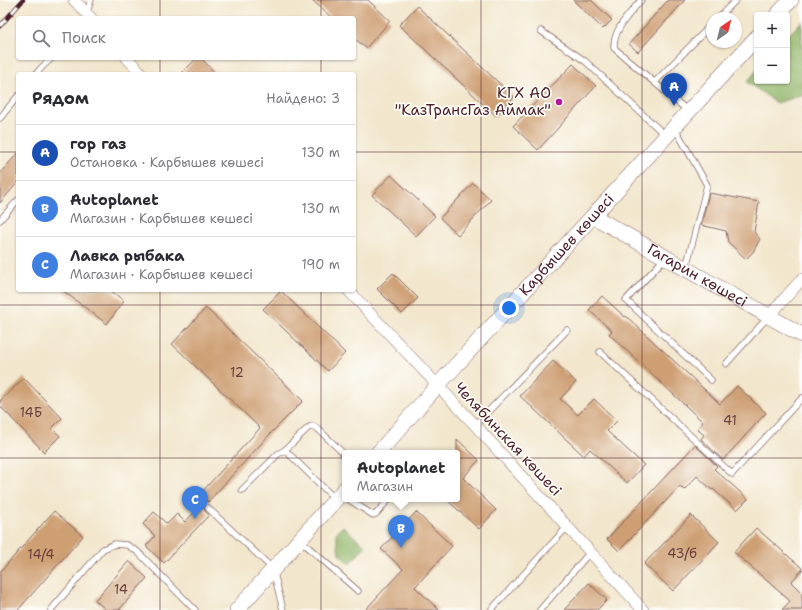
<!DOCTYPE html>
<html lang="ru">
<meta charset="utf-8">
<style>
:root{--surface:#fff;--page:#f7f7f7;--text:#2b2b33;--muted:#7c7c81;--line:#e1e1e2;--accent:#7c3aed}
body{margin:0;font-family:"Shantell Sans",sans-serif;background:var(--page);color:var(--text)}
.controls{position:absolute;right:12px;top:12px;display:grid;overflow:hidden;border-radius:4px;box-shadow:0 1px 3px #0004}
.controls button{width:36px;height:36px;display:grid;place-items:center;padding:0;border:0;border-bottom:1px solid var(--line);background:var(--surface);color:var(--text);font:20px sans-serif}
.compass{position:absolute;left:706px;top:12px;width:36px;height:36px;border-radius:50%;background:var(--surface);box-shadow:0 1px 3px #0004;rotate:35deg}
.you{position:absolute;left:509px;top:308px;width:14px;height:14px;margin:-10px;border:3px solid #fff;border-radius:50%;background:#1a73e8;box-shadow:0 0 0 6px #1a73e833}
.badge{display:grid;place-items:center;width:26px;height:26px;border-radius:50%;background:var(--accent);color:#fff;font-size:13px;font-weight:700}
.pin{position:absolute;translate:-50% -33px;filter:drop-shadow(0 1px 2px #0008)}
.pin::after{content:'';position:absolute;top:21px;width:14px;height:12px;background:inherit;clip-path:polygon(0 0,100% 0,50% 100%)}
.popup{position:absolute;left:342px;top:450px;width:118px;height:52px;box-sizing:border-box;display:grid;place-content:center;border-radius:4px;background:var(--surface);filter:drop-shadow(0 1px 3px #0005);font-size:13px;white-space:nowrap;color:var(--muted)}
.popup b{font-size:15px;color:var(--text)}
.popup::after{content:'';position:absolute;left:50%;top:100%;margin-left:-8px;border:8px solid transparent;border-top-color:var(--surface)}
.list{margin:0;padding:0;list-style:none}
h2{display:flex;justify-content:space-between;align-items:center;height:52px;margin:0;padding:0 16px;font-size:17px}
h2 small{font-size:13px;font-weight:400;color:var(--muted)}
.list li{display:grid;grid-template-columns:26px 1fr auto;gap:12px;align-items:center;box-sizing:border-box;height:56px;padding:0 16px;border-top:1px solid var(--line)}
.list b{display:block;font-size:15px;white-space:nowrap}
.list p{margin:0;font-size:13px;white-space:nowrap;color:var(--muted)}
.list em{font-size:13px;font-style:normal;color:var(--muted)}
.icon{flex:none;width:22px;height:22px;fill:none;stroke:currentColor;stroke-width:2;stroke-linecap:round;stroke-linejoin:round}
.map{position:relative;flex:none;width:802px;height:610px;overflow:hidden}
.search{position:absolute;background:var(--surface);box-shadow:0 1px 3px #0004;left:16px;top:16px;width:340px;height:44px;display:flex;align-items:center;gap:10px;box-sizing:border-box;padding:0 14px;border-radius:4px;color:var(--muted);font-size:15px}
.panel{position:absolute;background:var(--surface);box-shadow:0 1px 3px #0004;left:16px;top:72px;width:340px;height:220px;border-radius:4px}
.map>svg:first-child{display:block}
.forest{fill:#93b76c;stroke:#6e6b4c}
.building{fill:#ce9f73}
.lines{fill:none;stroke-linecap:round;stroke-linejoin:round}
.lane-casing{stroke:#856563;stroke-width:7}
.street-casing{stroke:#856563;stroke-width:12}
.secondary-casing{stroke:#856563;stroke-width:16}
.lane{stroke:#fff;stroke-width:5.5}
.street{stroke:#fff;stroke-width:11}
.secondary{stroke:#fff;stroke-width:15}
.rail-casing{stroke:#4a1f2b;stroke-width:4.5}
.rail{stroke:#fdfcf7;stroke-width:3;stroke-dasharray:9;stroke-linecap:butt}
.grid{fill:none;stroke:#4a1f2b;stroke-width:1;stroke-opacity:0.55}
.poi-dot{fill:#b5179e;stroke:#fdfcf7;stroke-width:1.5}
.labels{text-anchor:middle;dominant-baseline:central;stroke-width:3.5;stroke-linejoin:round;paint-order:stroke}
.number-label{font-size:13px;fill:#6b3f3d}
.poi-label{font-size:15px;fill:#4a1f2b;stroke:#fdfcf7;text-anchor:end}
.street-label{font-size:15px;fill:#4a1f2b;stroke:#fdfcf7}
</style>
<div class="map">
<svg width="802" height="610" viewBox="0 0 802 610">
<rect width="100%" height="100%" fill="#fdfcf7"/>
<filter id="ink" filterUnits="userSpaceOnUse"><feTurbulence type="fractalNoise" baseFrequency=".025" numOctaves="2"/><feDisplacementMap in="SourceGraphic" scale="8" xChannelSelector="R" yChannelSelector="G"/><feConvolveMatrix kernelMatrix="1 2 1 2 8 2 1 2 1" color-interpolation-filters="sRGB"/></filter>
<filter id="wash" filterUnits="userSpaceOnUse"><feTurbulence type="fractalNoise" baseFrequency=".012" numOctaves="4" result="noise"/><feDisplacementMap in="SourceGraphic" scale="16" xChannelSelector="R" yChannelSelector="G"/><feGaussianBlur stdDeviation="0.9" result="paint"/><feColorMatrix in="noise" values="0 0 0 0 0 0 0 0 0 0 0 0 0 0 0 0 0 1.4 0 .05"/><feComposite in="paint" operator="in"/></filter>
<g filter="url(#wash)">
<rect width="100%" height="100%" fill="#f2e6cc"/>
<g class="forest">
<path d="M802,21V95L777,103L747,82L757,70V81H787V37Z"/>
<path d="M343,526L365,546L350,564L339,554L336,533Z"/>
</g>
<g id="blocks">
<g class="building">
<path d="M312,0H368L390,21L366,48L354,38V18H332Z"/>
<path d="M573,0H591L612,20L603,29Z"/>
<path d="M668,0H685L638,52L629,44Z"/>
<path d="M417,6L514,97L496,116L399,25Z"/>
<path d="M197,58H201L216,74H181Z"/>
<path d="M573,64L596,86L538,150L513,126Z"/>
<path d="M18,153V182L0,203V173Z"/>
<path d="M391,175L435,216L416,236L372,195Z"/>
<path d="M473,183L491,200L458,235L440,218Z"/>
<path d="M709,193L759,202L754,232L760,239L753,252L746,259L728,242L726,231L701,225Z"/>
<path d="M393,273L418,298L402,314L377,289Z"/>
<path d="M62,290H110L124,301L107,324Z"/>
<path d="M281,291L345,353L328,371L263,309Z"/>
<path d="M602,296L625,317L626,316L720,404L737,386L766,413L723,460L701,439L704,435L697,429L703,422L609,334L612,331L589,310Z"/>
<path d="M206,308L303,401L268,436L208,502L200,494L260,428L172,344Z"/>
<path d="M553,361L576,382L560,399L578,415L594,399L617,421L607,431L644,465L627,483L590,449L584,456L520,396Z"/>
<path d="M24,378L62,418L52,428L60,436L44,452L0,406V401Z"/>
<path d="M457,439L479,460L463,478L496,510L479,529L446,499H457Z"/>
<path d="M695,445L717,466L714,469L748,499L737,510L713,489L712,490L697,476L684,490L680,486L619,551L607,539Z"/>
<path d="M202,504L204,506L205,511L209,515L164,563L146,546L155,536L143,524L154,512L167,524L177,514L185,522Z"/>
<path d="M54,511L83,536L18,610H0V572Z"/>
<path d="M416,512L452,546L415,587L439,610H365L403,569L381,549Z"/>
<path d="M691,515L719,542L673,591L644,564Z"/>
<path d="M756,528L802,568V570L791,582L802,593V610H782L790,601L734,552Z"/>
<path d="M129,561L147,578L119,610H106L95,600Z"/>
<path d="M589,583L607,600L597,610H564Z"/>
</g>
</g>
</g>
<g filter="url(#ink)">
<use href="#blocks" fill-opacity="0" stroke="#856563" stroke-width="1"/>
<g class="lines">
<g class="lane-casing">
<g id="lane">
<path d="M641,0C630,14 613,29 614,48L688,111"/>
<path d="M87,12L91,0"/>
<path d="M718,18L736,0"/>
<path d="M541,31L585,61L665,135"/>
<path d="M36,74L42,67L52,58"/>
<path d="M655,82L712,24"/>
<path d="M0,118L18,96"/>
<path d="M675,128L707,185L686,268"/>
<path d="M0,220L18,200"/>
<path d="M664,259L626,300L711,380"/>
<path d="M600,352L732,474L802,398"/>
<path d="M726,364L768,317"/>
<path d="M475,425L567,330"/>
<path d="M285,450L335,499"/>
<path d="M242,490L278,454L285,450L308,428L312,426L317,428L345,455"/>
<path d="M348,499L373,515L376,514L389,499"/>
<path d="M208,508L273,569L283,610"/>
<path d="M300,540L358,591"/>
<path d="M51,610L103,549L115,544L127,545L138,552L195,610"/>
<path d="M491,610L568,526"/>
<path d="M540,610L591,551"/>
</g>
</g>
<g class="street-casing">
<g id="street">
<path d="M74,0L91,18"/>
<path d="M127,58L142,74"/>
<path d="M348,290L475,425L643,610"/>
<path d="M769,316L802,279"/>
</g>
</g>
<g class="secondary-casing">
<g id="secondary">
<path d="M777,15L791,0"/>
<path id="s1" d="M593,216L802,335"/>
<path id="s2" d="M378,453L438,385L757,37"/>
<path d="M237,610L345,489"/>
</g>
</g>
<use href="#lane" class="lane"/>
<use href="#street" class="street"/>
<use href="#secondary" class="secondary"/>
<g class="rail-casing">
<path id="rail" d="M0,26L23,0"/>
</g>
<use href="#rail" class="rail"/>
</g>
</g>
<path class="grid" d="M160,0V18M321,0V18M481,0V610M642,0V610M160,58V74M321,58V74M0,152H18M354,152H802M160,290V610M321,290V610M0,305H802M0,458H802"/>
<circle class="poi-dot" cx="559" cy="102" r="4"/>
<g class="labels">
<g class="number-label">
<text x="237" y="372">12</text>
<text x="31" y="412">14Б</text>
<text x="730" y="420">41</text>
<text x="682" y="553">43/б</text>
<text x="41" y="554">14/4</text>
<text x="121" y="589">14</text>
</g>
<g class="poi-label">
<text x="551" y="93">КГХ АО<tspan x="551" dy="17">"КазТрансГаз Аймак"</tspan></text>
</g>
<g class="street-label">
<text stroke="none"><textPath href="#s2" startOffset="281">Карбышев көшесі</textPath></text>
<text stroke="none"><textPath href="#s1" startOffset="120">Гагарин көшесі</textPath></text>
<text transform="translate(508 439) rotate(47)">Челябинская көшесі</text>
</g>
</g>
</svg>
<div class="controls">
<button>+</button>
<button>−</button>
</div>
<svg class="compass" viewBox="-18 -18 36 36"><path d="M0-13l5 13h-10z" fill="#e53935"/><path d="M0 13l5-13h-10z" fill="#7c7c81"/></svg>
<div class="you"></div>
<div class="pin badge" style="left:674px;top:106px;background:#1a4fb4">A</div>
<div class="pin badge" style="left:401px;top:548px;background:#3f7fe0">B</div>
<div class="popup"><b>Autoplanet</b>Магазин</div>
<div class="pin badge" style="left:195px;top:519px;background:#3f7fe0">C</div>
<div class="search"><svg class="icon" aria-label="search" viewBox="0 0 24 24"><circle cx="10" cy="10" r="6"/><path d="M15 15l6 6"/></svg>Поиск</div>
<section class="panel">
<h2>Рядом<small>Найдено: 3</small></h2>
<ul class="list">
<li><span class="badge" style="background:#1a4fb4">A</span><div><b>гор газ</b><p>Остановка · Карбышев көшесі</p></div><em>130 m</em></li>
<li><span class="badge" style="background:#3f7fe0">B</span><div><b>Autoplanet</b><p>Магазин · Карбышев көшесі</p></div><em>130 m</em></li>
<li><span class="badge" style="background:#3f7fe0">C</span><div><b>Лавка рыбака</b><p>Магазин · Карбышев көшесі</p></div><em>190 m</em></li>
</ul>
</section>
</div>
